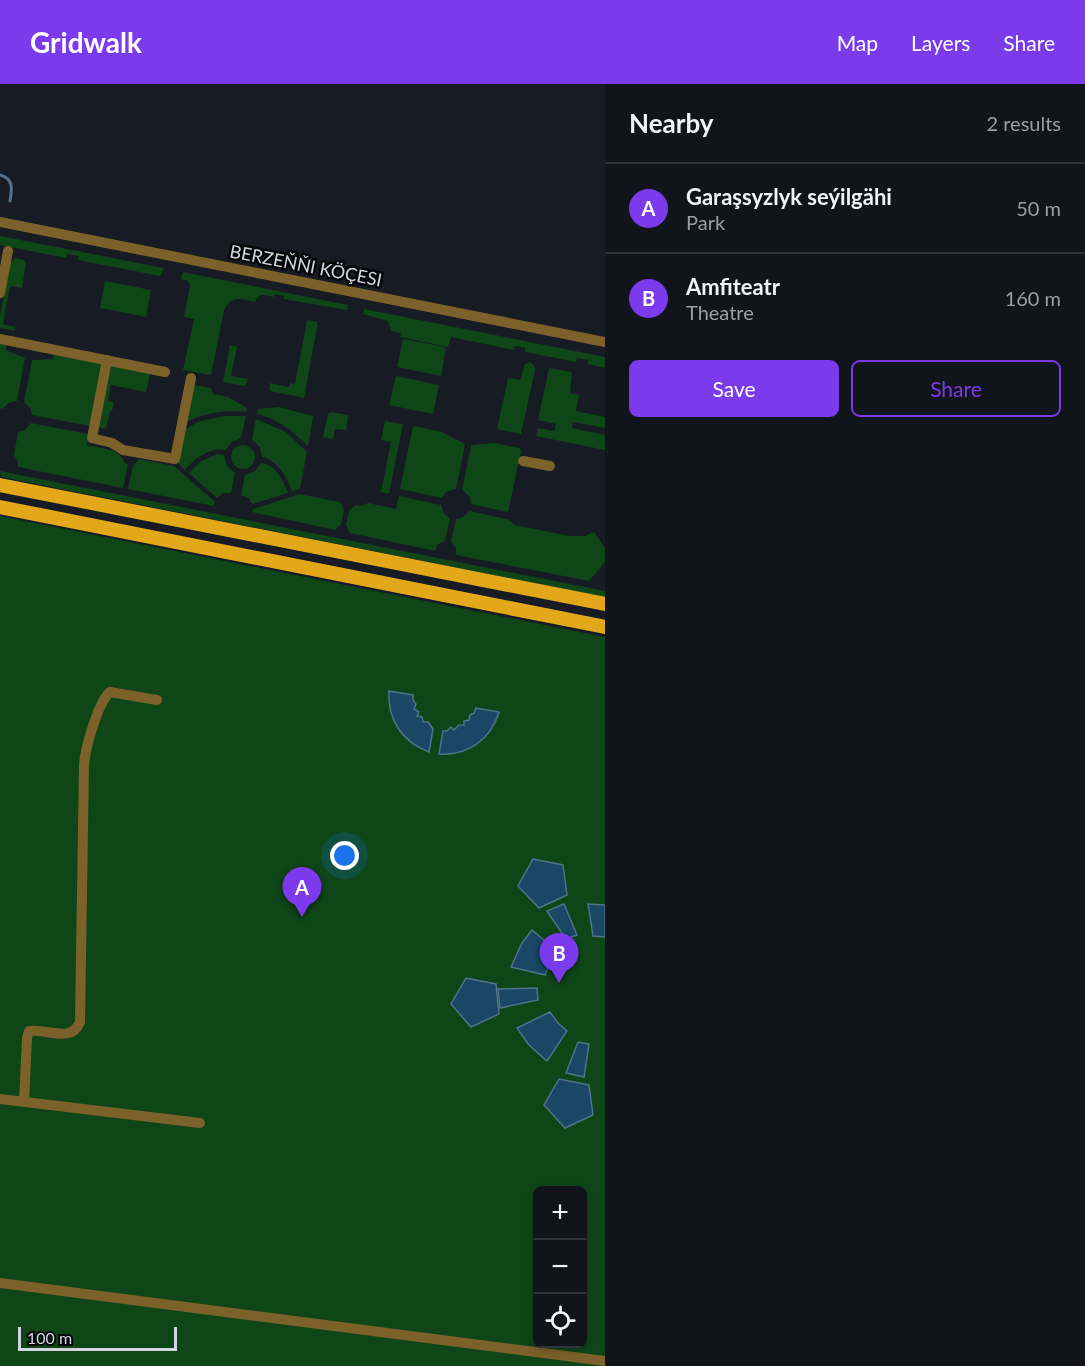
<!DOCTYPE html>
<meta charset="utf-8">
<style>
:root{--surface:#11141a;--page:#1a1d23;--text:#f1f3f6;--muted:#9c9ea2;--line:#303339;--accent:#7c3aed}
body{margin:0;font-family:Lato,sans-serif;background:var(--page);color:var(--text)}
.controls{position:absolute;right:18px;bottom:18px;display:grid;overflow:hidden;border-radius:9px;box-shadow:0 3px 9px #0003}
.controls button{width:54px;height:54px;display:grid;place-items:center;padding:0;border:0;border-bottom:2px solid var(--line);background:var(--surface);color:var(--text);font:30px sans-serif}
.scale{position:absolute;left:18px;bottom:15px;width:159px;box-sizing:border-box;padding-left:6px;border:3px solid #d4d6dd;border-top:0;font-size:16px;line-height:21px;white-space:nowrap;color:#d4d6dd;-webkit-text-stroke:4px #050609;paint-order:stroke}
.you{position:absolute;left:345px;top:772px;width:21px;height:21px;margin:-15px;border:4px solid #fff;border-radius:50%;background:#1a73e8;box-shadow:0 0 0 9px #1a73e833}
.badge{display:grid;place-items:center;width:39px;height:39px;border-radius:50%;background:var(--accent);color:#fff;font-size:20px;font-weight:700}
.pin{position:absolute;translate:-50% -50px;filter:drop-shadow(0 2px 3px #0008)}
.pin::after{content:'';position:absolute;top:32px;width:21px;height:18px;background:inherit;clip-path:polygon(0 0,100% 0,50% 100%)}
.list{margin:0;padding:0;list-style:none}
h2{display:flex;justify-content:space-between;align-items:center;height:78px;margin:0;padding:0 24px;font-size:26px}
h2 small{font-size:20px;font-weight:400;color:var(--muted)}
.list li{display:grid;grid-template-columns:39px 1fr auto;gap:18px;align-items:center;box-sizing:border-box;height:90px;padding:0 24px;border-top:2px solid var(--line)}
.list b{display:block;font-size:22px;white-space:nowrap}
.list p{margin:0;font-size:20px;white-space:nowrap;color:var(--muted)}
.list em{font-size:20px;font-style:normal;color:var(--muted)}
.actions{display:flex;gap:12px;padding:18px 24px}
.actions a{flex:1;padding:14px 0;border:2px solid var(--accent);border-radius:9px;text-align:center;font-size:21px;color:var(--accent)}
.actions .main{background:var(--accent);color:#fff}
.icon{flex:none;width:33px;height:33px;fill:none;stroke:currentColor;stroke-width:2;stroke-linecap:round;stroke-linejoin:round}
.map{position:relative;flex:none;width:605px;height:1282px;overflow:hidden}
header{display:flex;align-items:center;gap:36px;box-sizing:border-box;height:84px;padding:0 30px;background:var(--accent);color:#fff}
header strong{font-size:28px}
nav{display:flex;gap:33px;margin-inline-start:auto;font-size:21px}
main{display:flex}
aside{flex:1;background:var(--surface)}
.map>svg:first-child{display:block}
.green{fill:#0f4618;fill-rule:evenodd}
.water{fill:#194765;stroke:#517289;stroke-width:1.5}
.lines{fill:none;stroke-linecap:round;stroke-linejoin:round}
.stream{stroke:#517289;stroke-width:3}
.minor{stroke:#7d612a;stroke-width:10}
.major{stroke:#e3a81a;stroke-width:14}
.labels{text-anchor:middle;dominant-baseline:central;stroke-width:5;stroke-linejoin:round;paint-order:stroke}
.street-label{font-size:18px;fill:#d4d6dd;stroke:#050609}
</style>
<header>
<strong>Gridwalk</strong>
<nav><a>Map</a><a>Layers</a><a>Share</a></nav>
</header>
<main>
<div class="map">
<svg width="605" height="1282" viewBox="0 0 605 1282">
<rect width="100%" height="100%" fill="#171b23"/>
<g class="green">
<path d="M0,152L164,184L160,192L78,176L79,172L67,170L66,174L0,161Z"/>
<path d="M15,174L24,176L26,179L22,204L10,202L3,240L15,243L14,247L0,244V232L10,179Z"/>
<path d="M183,188L348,221L347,226L284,215V212L275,210L274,213C266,211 258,208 255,218C242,215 231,211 224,226L211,291L183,286L194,235L184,233L190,202L188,197L181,195Z"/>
<path d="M105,197L151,206L146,233L100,224Z"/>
<path d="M364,225L605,273V284L588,280V276L577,274L576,278L525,268V264L515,262L514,266L451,253L448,263L400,253L401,249L391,247L388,237L363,230Z"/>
<path d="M307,236L318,238L304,314L270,307V299L289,303L290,299L295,300Z"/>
<path d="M403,255L446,263L441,292L397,283Z"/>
<path d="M0,259L7,260L6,266L25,274L17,317L8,319L3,325L0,324Z"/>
<path d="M230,261L237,263L231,292L248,295L245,302L223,298Z"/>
<path d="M54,269L102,279L90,342L32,331L30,324L24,318L32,276L53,275Z"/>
<path d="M530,278L535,282V286L521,350L497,345L508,294L520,296L525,280Z"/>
<path d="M110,281L150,289L146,308L111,301L108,317L114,318L112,327H110L106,345L98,343Z"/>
<path d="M549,284L572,288L570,309L579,311L576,327L605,333V344L573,338L572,344L605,351V366L536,352L538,344L554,347L556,340L538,336Z"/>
<path d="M396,292L439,301L433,330L389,321Z"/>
<path d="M194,301L211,304L213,310L228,313L247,324L246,328C225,325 206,329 186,338Z"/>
<path d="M279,323L313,332L308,362C293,347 278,335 257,330L258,325Z"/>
<path d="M331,328L348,331L346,346L335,345L333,355L323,353L328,330Z"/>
<path d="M225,332H246L241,354L232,358L225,366C210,363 195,374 185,386L178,379L185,345L200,337Z"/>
<path d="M256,335L286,348L307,368L300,405L292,407C287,393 278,377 262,373L260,363L252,356Z"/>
<path d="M385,337L403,340L389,410L381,408L391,358L381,356Z"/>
<path d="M31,339L88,350L87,361L112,366L122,373L124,378L128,381L123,404L18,383V378L14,371L18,348L25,346Z"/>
<path d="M413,342L442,348L465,360L456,405L446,408L442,414L400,405Z"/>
<path d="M495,359L519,364L521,367L508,428L471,420L470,413L462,406L471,361Z"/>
<circle cx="243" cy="373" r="12"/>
<path d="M217,370L224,371L227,382L235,389L231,409H223L217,414L189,389L201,377Z"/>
<path d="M139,375L174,382L215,418L214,422L128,405L133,382Z"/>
<path d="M261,379C276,381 283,395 288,409L252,420L249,414L241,411L245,391L255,387Z"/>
<path d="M0,387L605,507V513L1,393Z"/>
<path d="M299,410L340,418L344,426L341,440L335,446L252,428L253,425Z"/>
<path d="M399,412L441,421L444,430L450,434L445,457L438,460L435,467L350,449L346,441L349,427L355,421L361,422L368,419L396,425Z"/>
<path d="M469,427L507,435L515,441L569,452H585L594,448L605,464V478L589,497L456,471V464L451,458L456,435L462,434Z"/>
<path d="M0,432L605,553V1282H0ZM538,1106H582V1260H538Z"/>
</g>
<g class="water">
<path d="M389,607L413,611V616L416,620L414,625L419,628L417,632L422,633L423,638H428L433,645L429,668C402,658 387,635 389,607Z"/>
<path d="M476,624L499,628C491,655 468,672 439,670L443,647H447L451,643L454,646L459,641H464V637L469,636L470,631L474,629Z"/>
<path d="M533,775L563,781L567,811L539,824L518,802Z"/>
<path d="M564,820L577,851L566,855L547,827Z"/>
<path d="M588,820L605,821V853L593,852Z"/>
<path d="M532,846L558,868L550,879L545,891L511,883L522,859Z"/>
<path d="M466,894L496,900L499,930L471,943L451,920Z"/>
<path d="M537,904L538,916L500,924L498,905Z"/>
<path d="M550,928L558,939L567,947L547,977L529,961L517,944Z"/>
<path d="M578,958L589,960L584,993L566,989Z"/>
<path d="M559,995L589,1001L593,1031L565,1044L544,1021Z"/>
</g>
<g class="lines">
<path class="stream" d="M0,91C14,95 12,105 10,117"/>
<g class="minor">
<path d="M0,138L605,258"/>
<path d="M0,209L8,167"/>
<path d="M0,255L165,288"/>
<path d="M107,276L92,354L112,359L123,366L175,375L191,294"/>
<path d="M523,377L550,382"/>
<path d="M0,1015L200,1039"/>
<path d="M24,1018L27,954L29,947C47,944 71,960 80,938L84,681C85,665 98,618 110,608L157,616"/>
<path d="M0,1199L605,1277"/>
</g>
<g class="major">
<path d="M0,401L605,520"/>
<path d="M0,423L605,543"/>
</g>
</g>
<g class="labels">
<g class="street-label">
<text transform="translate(306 181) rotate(11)">BERZEŇŇI KÖÇESI</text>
</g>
</g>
</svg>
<div class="controls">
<button>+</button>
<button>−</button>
<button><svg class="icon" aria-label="locate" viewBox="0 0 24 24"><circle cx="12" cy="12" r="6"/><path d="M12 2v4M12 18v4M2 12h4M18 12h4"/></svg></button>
</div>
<div class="scale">100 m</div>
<div class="you"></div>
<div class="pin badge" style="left:302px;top:833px">A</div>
<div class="pin badge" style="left:559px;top:899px">B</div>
</div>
<aside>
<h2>Nearby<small>2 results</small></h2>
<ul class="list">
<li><span class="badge">A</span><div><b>Garaşsyzlyk seýilgähi</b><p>Park</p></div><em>50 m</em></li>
<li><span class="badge">B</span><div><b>Amfiteatr</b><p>Theatre</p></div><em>160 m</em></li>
</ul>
<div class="actions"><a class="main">Save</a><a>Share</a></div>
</aside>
</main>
